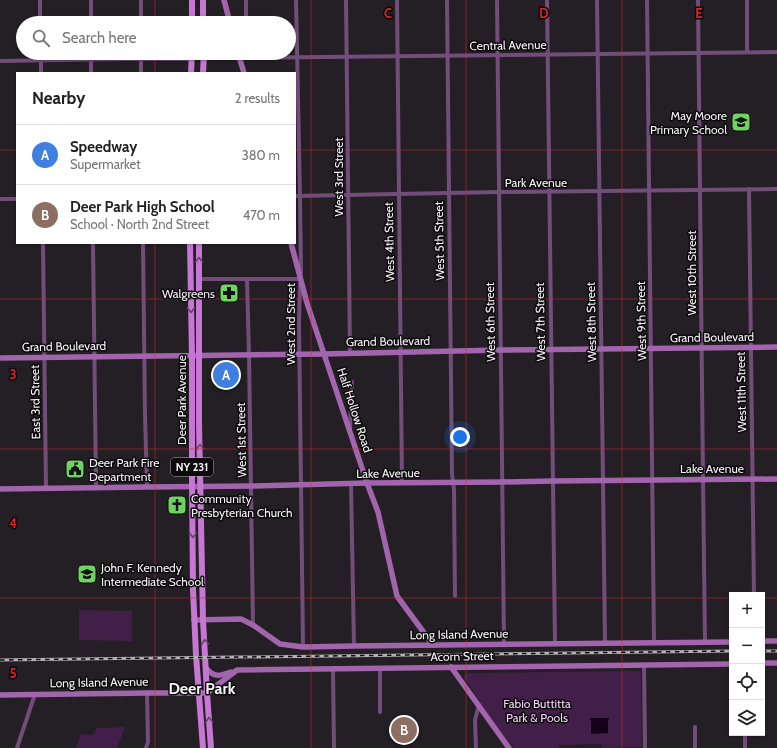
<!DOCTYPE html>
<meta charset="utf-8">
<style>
:root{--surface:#fff;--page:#f2f2f2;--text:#222;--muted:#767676;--line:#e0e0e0;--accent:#ea580c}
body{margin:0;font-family:Cabin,sans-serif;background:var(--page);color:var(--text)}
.controls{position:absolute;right:12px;bottom:12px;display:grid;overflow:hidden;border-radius:0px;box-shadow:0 1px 3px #0004}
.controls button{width:36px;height:36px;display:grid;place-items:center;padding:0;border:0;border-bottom:1px solid var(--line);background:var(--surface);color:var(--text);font:20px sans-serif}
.you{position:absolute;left:460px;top:437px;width:14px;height:14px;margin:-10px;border:3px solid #fff;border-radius:50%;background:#1a73e8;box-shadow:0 0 0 6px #1a73e833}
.badge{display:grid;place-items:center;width:26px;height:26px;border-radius:50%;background:var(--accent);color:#fff;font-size:13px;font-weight:700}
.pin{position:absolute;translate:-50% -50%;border:2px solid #fff;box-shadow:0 1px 4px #0006}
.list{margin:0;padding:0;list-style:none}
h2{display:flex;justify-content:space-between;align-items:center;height:52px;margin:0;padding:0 16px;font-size:17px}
h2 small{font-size:13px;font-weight:400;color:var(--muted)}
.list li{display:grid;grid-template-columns:26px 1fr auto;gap:12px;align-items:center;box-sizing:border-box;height:60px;padding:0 16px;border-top:1px solid var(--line)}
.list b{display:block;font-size:15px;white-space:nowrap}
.list p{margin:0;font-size:13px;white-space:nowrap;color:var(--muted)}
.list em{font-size:13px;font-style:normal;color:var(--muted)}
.icon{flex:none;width:22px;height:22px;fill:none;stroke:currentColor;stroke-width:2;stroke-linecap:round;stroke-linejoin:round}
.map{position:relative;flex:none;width:777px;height:748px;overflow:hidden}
.search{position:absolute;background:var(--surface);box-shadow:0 1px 3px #0004;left:16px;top:16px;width:280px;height:44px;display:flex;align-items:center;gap:10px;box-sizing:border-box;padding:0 14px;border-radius:22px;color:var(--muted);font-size:15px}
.panel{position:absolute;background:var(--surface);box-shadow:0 1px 3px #0004;left:16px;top:72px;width:280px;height:172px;border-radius:0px}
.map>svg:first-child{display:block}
.green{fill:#421f48}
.water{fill:#15001a}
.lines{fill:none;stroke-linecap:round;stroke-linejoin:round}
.street{stroke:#734d7a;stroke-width:4}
.secondary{stroke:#a265ad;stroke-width:5.5}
.primary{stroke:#c677d4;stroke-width:6}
.rail-casing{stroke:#b5b2b6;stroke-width:3}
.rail{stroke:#0c0a0c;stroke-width:1.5;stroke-dasharray:4.5;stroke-linecap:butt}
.oneway{stroke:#694070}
.grid{fill:none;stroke:#d62828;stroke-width:1;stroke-opacity:0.55}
.labels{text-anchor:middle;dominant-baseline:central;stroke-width:3;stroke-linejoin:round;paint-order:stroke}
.shield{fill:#0c0a0c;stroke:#b0adb0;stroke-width:1}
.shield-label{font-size:11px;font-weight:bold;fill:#f6f3f7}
.street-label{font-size:12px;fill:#f6f3f7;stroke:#0c0a0c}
.poi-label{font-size:12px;fill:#f6f3f7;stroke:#0c0a0c;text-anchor:start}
.park-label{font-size:12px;fill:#f2d2f7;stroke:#0c0a0c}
.district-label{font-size:16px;font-weight:bold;fill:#f6f3f7;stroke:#0c0a0c}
.grid-label{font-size:13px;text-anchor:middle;font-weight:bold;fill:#d62828;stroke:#0c0a0c;stroke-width:3;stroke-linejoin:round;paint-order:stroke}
</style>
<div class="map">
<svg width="777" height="748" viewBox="0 0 777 748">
<rect width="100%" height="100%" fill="#231f24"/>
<g class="green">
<path d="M79,610L132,611V641L79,640Z"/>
<path d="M641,671L642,747L602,748V744L559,745V748H513L485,711L465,679L464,676L466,674L469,673Z"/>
<path d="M125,727L117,748H76L81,734L93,735L97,728Z"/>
</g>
<path class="water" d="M590,718H609V719L608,720V733L591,734V720H590Z"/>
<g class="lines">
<g class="street">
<path d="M40,0V23"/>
<path d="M91,0V23"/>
<path d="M141,0V23"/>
<path d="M246,0V23"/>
<path d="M296,0L300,196L301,273"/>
<path d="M346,0L350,353"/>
<path d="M397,0L402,483"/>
<path d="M447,0L452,474L454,490L455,596"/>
<path d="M497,0L504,644"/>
<path d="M547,0L555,644"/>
<path d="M597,0L605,643"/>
<path d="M647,0L654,642"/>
<path d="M698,0L703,479L705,642"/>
<path d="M747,0V52"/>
<path d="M41,53V73"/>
<path d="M91,53V73"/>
<path d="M141,53V73"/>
<path d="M240,58L777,52"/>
<path d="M0,61L121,59H191"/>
<path d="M749,189L754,595"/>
<path d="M295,196L499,192L777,189"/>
<path d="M0,199H17"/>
<path d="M43,243L46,488"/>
<path d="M93,243L96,488"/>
<path d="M143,243L145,415L147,487"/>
<path d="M199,279H301"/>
<path d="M247,280L249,355L253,625"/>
<path d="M300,284L299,323L303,647"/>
<path d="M350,429L352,382"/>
<path d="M351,484L354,646"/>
<path d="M644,665L645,748"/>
<path d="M380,668V712"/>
<path d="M333,669L334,748"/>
<path d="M17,748L35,694"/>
<path d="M146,748L148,742L147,693"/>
<path d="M476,748L475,720L479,705"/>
<path d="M695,748V727"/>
<path d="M745,748V733"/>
</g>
<g class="secondary">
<path d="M224,0L230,23"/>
<path d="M238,53L244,73"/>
<path d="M291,243L307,303L367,483L378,512L397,596L433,645"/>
<path d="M0,358L324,354L501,350L777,347"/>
<path d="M0,489L147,487L252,486L367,483L503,482L553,481L777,479"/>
<path d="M194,620L241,619L253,625L280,644L303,647L354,646L732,642"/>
<path d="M762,641H777"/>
<path d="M762,663H777"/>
<path d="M451,667L509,748"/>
<path d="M206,668C214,678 220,676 231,672"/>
<path d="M0,695L147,693H207L237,670L732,664"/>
</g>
<g class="primary">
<path d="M203,0V23"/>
<path d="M192,23V0"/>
<path d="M191,73L192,53"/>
<path d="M203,73L204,53"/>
<path d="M190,243L192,356V479L193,589L196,655L203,748"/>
<path d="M199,243V424L203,620L207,693L211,748"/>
</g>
<g class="rail-casing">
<g id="rail">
<path d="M762,651H777"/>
<path d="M0,660L732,651"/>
</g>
</g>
<use href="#rail" class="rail"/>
</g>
<defs><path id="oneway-chevron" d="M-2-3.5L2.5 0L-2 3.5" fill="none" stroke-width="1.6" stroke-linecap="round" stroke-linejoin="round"/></defs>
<g class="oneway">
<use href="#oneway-chevron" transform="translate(199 260) rotate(-90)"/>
<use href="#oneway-chevron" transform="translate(191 310) rotate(89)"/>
<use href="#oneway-chevron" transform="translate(200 447) rotate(-91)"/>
<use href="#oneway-chevron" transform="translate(193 535) rotate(90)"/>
<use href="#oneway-chevron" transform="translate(205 642) rotate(-93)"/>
<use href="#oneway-chevron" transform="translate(209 720) rotate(-95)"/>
</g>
<path class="grid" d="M155,0V23M311,0V748M466,0V748M622,0V748M155,53V73M0,150H17M295,150H777M155,243V748M0,299H777M0,449H777M0,598H732M762,598H777"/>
<defs>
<g id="school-square" transform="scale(1)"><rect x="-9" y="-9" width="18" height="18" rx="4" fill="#6dd361" stroke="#0c0a0c"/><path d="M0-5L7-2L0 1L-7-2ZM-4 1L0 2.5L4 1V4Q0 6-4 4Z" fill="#111"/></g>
<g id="pharmacy-square" transform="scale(1)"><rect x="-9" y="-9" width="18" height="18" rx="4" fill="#6dd361" stroke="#0c0a0c"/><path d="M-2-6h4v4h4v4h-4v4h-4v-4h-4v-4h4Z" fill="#111"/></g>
<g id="civic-square" transform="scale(1)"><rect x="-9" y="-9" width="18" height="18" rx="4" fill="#6dd361" stroke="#0c0a0c"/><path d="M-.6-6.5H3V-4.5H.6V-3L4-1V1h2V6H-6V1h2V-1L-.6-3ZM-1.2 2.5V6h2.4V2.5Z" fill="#111"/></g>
<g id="church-square" transform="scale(1)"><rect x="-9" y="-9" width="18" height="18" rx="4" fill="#6dd361" stroke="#0c0a0c"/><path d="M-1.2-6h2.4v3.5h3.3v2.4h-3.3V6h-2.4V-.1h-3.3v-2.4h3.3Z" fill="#111"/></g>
</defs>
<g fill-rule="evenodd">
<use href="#school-square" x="741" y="122"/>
<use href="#pharmacy-square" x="229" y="293"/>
<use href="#civic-square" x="75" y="469"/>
<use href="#church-square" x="177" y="505"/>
<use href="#school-square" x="87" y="574"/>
</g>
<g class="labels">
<rect class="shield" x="171" y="458" width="42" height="18" rx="3"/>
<g class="shield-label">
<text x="192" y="467">NY 231</text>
</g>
<g class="street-label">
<text transform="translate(508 45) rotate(-1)">Central Avenue</text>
<text transform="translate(338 177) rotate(-90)">West 3rd Street</text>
<text x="536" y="182">Park Avenue</text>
<text transform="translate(439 241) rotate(-91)">West 5th Street</text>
<text transform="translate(389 242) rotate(-91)">West 4th Street</text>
<text transform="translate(691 273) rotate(-90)">West 10th Street</text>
<text transform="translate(641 321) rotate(-91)">West 9th Street</text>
<text transform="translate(490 322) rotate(-91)">West 6th Street</text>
<text transform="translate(540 322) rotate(-91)">West 7th Street</text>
<text transform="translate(591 322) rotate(-91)">West 8th Street</text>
<text transform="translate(290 324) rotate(-90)">West 2nd Street</text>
<text transform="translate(712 337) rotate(-1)">Grand Boulevard</text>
<text transform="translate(388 341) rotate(-1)">Grand Boulevard</text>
<text transform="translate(64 346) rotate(-1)">Grand Boulevard</text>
<text transform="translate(741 392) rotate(-91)">West 11th Street</text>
<text transform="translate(181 400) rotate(-90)">Deer Park Avenue</text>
<text transform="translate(35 402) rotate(-91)">East 3rd Street</text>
<text transform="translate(355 410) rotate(72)">Half Hollow Road</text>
<text transform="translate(241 440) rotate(-91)">West 1st Street</text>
<text x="712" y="468">Lake Avenue</text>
<text transform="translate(388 473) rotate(-1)">Lake Avenue</text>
<text transform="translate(459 634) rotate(-1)">Long Island Avenue</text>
<text transform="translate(462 656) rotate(-1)">Acorn Street</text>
<text transform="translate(99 682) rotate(-1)">Long Island Avenue</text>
</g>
<g class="poi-label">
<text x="727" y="115" text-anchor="end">May Moore<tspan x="727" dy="14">Primary School</tspan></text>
<text x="215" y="293" text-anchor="end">Walgreens</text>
<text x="89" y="462">Deer Park Fire<tspan x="89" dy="14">Department</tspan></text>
<text x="191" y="498">Community<tspan x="191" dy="14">Presbyterian Church</tspan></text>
<text x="101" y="567">John F. Kennedy<tspan x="101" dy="14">Intermediate School</tspan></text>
</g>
<g class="park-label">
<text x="537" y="703">Fabio Buttitta<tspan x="537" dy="14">Park &amp; Pools</tspan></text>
</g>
<g class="district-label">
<text x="202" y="688">Deer Park</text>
</g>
</g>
<g class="grid-label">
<text x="388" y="18">C</text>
<text x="544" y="18">D</text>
<text x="699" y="18">E</text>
<text x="13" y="379">3</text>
<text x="13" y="528">4</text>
<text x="13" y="678">5</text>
</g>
</svg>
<div class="controls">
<button>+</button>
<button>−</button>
<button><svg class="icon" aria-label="locate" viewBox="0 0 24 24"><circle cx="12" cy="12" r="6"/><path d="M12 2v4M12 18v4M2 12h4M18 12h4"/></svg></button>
<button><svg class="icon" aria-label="layers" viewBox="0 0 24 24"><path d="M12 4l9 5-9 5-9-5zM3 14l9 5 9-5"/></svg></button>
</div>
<div class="you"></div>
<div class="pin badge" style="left:226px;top:375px;background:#3f7fe0">A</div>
<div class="pin badge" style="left:404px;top:730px;background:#8d6e63">B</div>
<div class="search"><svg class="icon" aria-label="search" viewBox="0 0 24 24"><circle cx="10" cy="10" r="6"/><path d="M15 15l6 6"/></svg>Search here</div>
<section class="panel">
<h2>Nearby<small>2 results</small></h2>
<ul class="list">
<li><span class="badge" style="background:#3f7fe0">A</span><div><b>Speedway</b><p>Supermarket</p></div><em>380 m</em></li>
<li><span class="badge" style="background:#8d6e63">B</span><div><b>Deer Park High School</b><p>School · North 2nd Street</p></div><em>470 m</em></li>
</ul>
</section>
</div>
